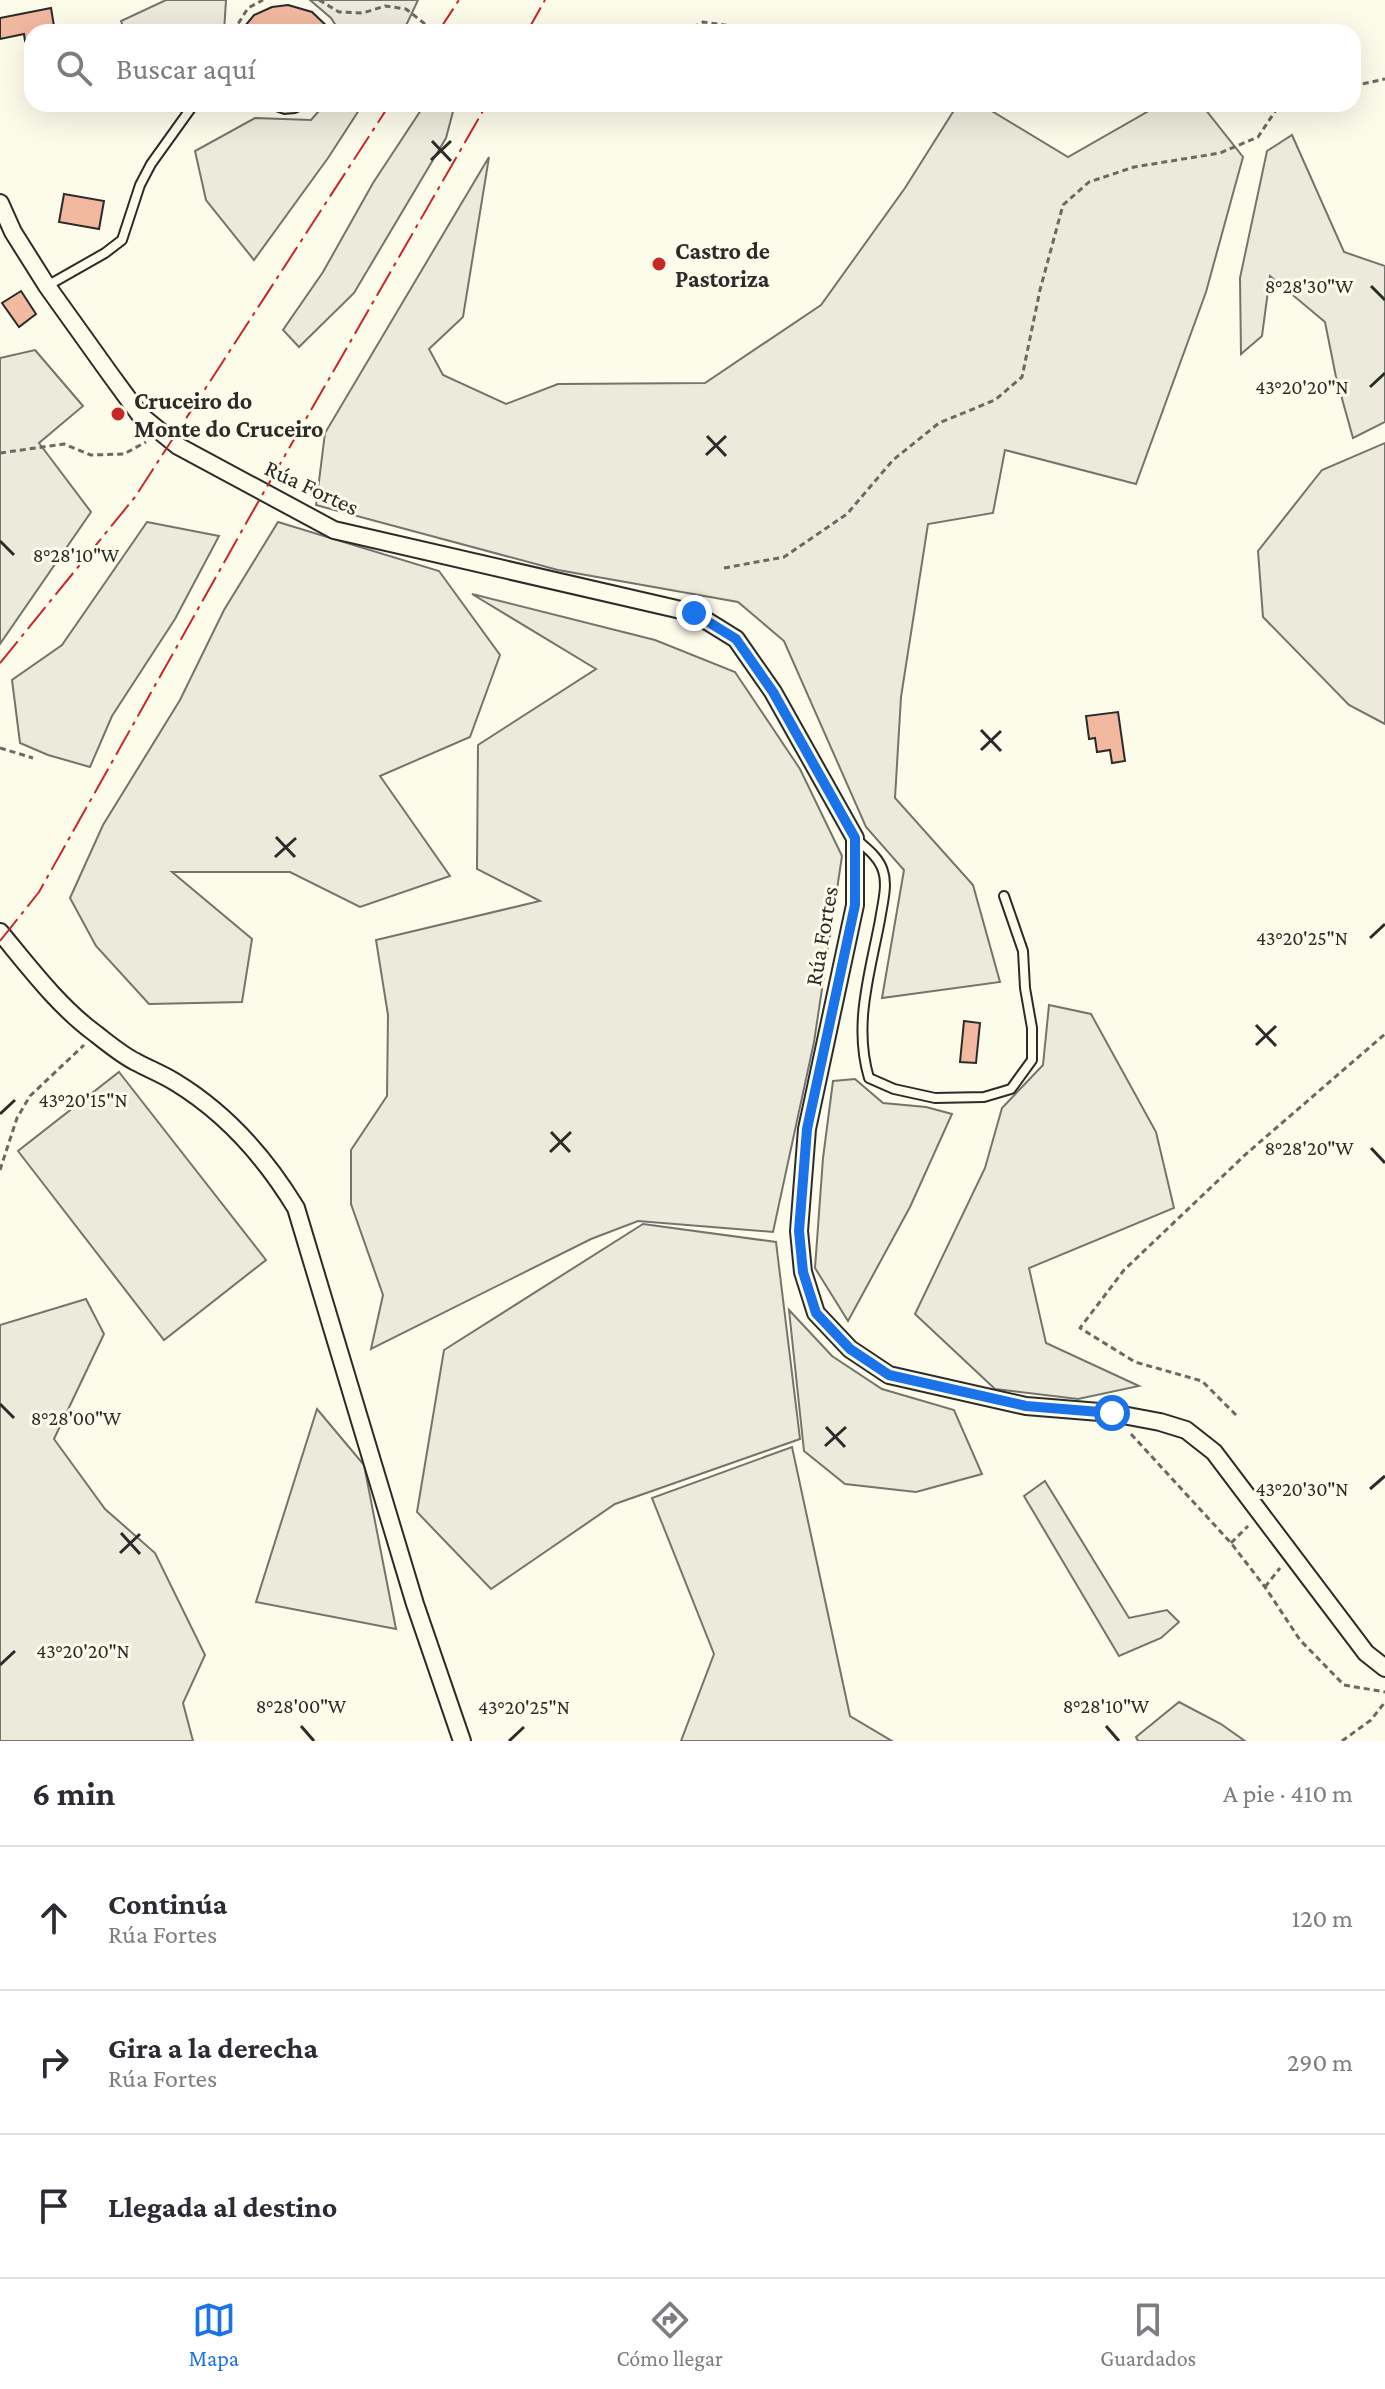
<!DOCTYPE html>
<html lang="es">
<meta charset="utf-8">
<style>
:root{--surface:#fff;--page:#f2f2f3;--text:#2b2b33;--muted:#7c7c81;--line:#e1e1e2;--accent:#1a73e8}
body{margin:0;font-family:"Crimson Pro",serif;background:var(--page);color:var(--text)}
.stop{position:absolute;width:24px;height:24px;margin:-18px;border:6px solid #1a73e8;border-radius:50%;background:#fff}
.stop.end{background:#1a73e8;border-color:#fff;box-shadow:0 2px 8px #0008}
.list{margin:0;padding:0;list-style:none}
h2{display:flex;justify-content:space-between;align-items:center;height:104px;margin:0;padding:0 32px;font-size:34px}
h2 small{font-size:26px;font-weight:400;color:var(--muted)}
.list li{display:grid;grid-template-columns:52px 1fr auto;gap:24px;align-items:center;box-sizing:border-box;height:144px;padding:0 32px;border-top:2px solid var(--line)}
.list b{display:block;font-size:30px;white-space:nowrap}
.list p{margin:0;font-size:26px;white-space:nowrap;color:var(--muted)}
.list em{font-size:26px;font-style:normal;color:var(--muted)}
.icon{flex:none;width:44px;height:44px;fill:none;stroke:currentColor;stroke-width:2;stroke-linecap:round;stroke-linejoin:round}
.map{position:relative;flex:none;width:1385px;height:1741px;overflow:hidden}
.search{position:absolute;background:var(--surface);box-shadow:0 8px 32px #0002;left:24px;right:24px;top:24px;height:88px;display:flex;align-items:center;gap:20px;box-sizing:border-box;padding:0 28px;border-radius:24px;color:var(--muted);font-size:30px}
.sheet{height:536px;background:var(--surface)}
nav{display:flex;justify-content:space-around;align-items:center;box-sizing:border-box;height:112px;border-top:2px solid var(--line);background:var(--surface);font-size:22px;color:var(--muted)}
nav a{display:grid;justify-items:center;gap:4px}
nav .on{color:var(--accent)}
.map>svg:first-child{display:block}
.green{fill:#ecebdb;stroke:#74746e;stroke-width:2}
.building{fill:#f2b8a0;stroke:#2b2b2b;stroke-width:2}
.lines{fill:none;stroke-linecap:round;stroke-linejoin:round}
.lane-casing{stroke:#2b2b2b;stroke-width:12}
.street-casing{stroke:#2b2b2b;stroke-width:20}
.path{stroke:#6a6964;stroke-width:3;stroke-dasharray:6 4;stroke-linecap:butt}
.lane{stroke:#fdfbea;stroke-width:8}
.street{stroke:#fdfbea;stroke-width:16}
.power{stroke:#c62828;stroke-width:2;stroke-dasharray:28 6 4 6;stroke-linecap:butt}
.route{stroke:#1a73e8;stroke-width:10}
.ticks{fill:none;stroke:#2b2b2b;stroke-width:3}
.poi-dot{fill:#c62828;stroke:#fdfbea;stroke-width:3}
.labels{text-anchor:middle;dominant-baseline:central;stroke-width:6;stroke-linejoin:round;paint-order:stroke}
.poi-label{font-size:24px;font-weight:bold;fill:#2b2b2b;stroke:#fdfbea;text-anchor:start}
.street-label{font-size:24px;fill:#2b2b2b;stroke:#fdfbea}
.ticks-label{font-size:20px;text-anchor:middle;fill:#2b2b2b;stroke:#fdfbea;stroke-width:6;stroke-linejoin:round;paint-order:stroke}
</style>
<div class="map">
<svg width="1385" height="1741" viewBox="0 0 1385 1741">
<rect width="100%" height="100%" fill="#fdfbea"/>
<g class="green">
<path d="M166,0H226L224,32H125L121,21Z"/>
<path d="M310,0H418L403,32H340L331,18Z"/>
<path d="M325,104H363L328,158L254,260L206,200L195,151L255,118L311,120Z"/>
<path d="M429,104H455L446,138L354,293L299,347L283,330L323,272L373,183L423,107Z"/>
<path d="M958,104H980L1068,157L1161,104H1201L1243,157L1206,292L1136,484L1005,450L993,513L928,524L901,697L895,798L973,885L1000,982L882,998L904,870L866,827L784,641L738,602L558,570L316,505L325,433L489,157L463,317L429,349L443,375L506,404L558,384L705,383L821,305L905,188Z"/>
<path d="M1292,135L1344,252L1385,266V422L1353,438L1336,377L1325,322L1270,276L1262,336L1241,354L1240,278L1267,151Z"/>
<path d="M35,350L83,406L39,443L91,512L0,644V358Z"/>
<path d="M1385,443V724L1349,705L1263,617L1258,551L1322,470Z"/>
<path d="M147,522L219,536L175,619L112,716L90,767L48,755L20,743L12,680L62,645Z"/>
<path d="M278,522L439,571L500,655L470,737L380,776L450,876L360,907L290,872H172L252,939L242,1002L149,1004L96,946L70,898L103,825L180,700L224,610Z"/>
<path d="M472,594L655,640L735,672L800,769L842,856L814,1042L773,1232L638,1221L591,1239L371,1349L383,1295L351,1204V1150L387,1096L388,1015L376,940L540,901L477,869L478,745L596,669Z"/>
<path d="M1049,1005L1091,1014L1156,1132L1174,1208L1029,1268L1046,1343L1139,1386L1078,1399L995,1389L915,1314L985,1168L1002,1108L1043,1065Z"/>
<path d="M119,1072L266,1260L164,1340L18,1151Z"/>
<path d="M855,1079L883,1103L926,1107L952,1114L910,1207L848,1321L815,1268L823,1158L833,1081Z"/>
<path d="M643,1224L776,1242L800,1439L615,1504L491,1589L417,1512L444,1350Z"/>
<path d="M86,1299L104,1334L54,1439L105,1509L155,1553L205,1655L183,1703L193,1741H0V1325Z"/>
<path d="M789,1310L832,1356L882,1389L954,1410L982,1474L916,1492L845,1484L804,1451Z"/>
<path d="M317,1409L364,1465L396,1629L256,1602Z"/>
<path d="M792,1447L850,1716L892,1741H681L714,1654L652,1498Z"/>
<path d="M1045,1481L1129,1618L1167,1610L1179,1622L1161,1638L1119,1656L1024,1496Z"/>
<path d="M1179,1702L1221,1724L1245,1741H1138L1136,1737Z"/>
</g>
<g class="building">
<path d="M288,5L312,12L333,32H240L254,15L272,7Z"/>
<path d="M51,8L55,32H32V40L25,41L24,34L0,39V18Z"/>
<path d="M256,104H317L295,113L284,114Z"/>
<path d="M64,194L104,201L99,229L59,222Z"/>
<path d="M21,291L36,314L19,327L2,303Z"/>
<path d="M1118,712L1125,761L1112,763L1110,750L1097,752L1095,738L1089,739L1086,716Z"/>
<path d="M964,1021L980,1023L976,1063L960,1062Z"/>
</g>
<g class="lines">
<g class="lane-casing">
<g id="lane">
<path d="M47,286L105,253L122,240L140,185L151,164L194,104"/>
<path d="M856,839C866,848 879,857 883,871C888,885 882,906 880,920C870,973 853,1025 869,1078L894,1089L935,1098L984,1097L1011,1089L1032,1060V1028L1025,988L1023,951L1004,896"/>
</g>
</g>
<g class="street-casing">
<g id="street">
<path d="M0,203L13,232L47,286L110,374L140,415L178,446L334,530L694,613L736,639L773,692L855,838V905L807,1129L799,1231L803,1272L816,1313L850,1349L889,1375L1026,1406L1112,1413L1160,1422L1186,1430L1214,1452L1366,1653L1385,1668"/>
<path d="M0,932C29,967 59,1007 96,1034C109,1044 122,1055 136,1062C149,1069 162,1074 175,1082C226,1113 265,1157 296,1208L415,1604L462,1741"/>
</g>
</g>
<g class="path">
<path d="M319,0L339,12L363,13L385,6L406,9L435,32"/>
<path d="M233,32L248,8L263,0"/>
<path d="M684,32L703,22L775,32"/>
<path d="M1353,86L1385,79"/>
<path d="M0,453L64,444L91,455L124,454L146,442"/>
<path d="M724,568L784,557L847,514L893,460L939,423L995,400L1022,377L1040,290L1063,205L1089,182L1134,167L1220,153L1258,137L1280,104"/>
<path d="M0,748L33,758"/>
<path d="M0,1170L17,1118L30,1096L84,1045"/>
<path d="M1236,1415L1202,1381L1135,1362L1080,1328L1124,1270L1246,1154L1385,1034"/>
<path d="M1131,1434L1231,1543L1265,1587L1300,1640L1344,1685L1385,1692"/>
<path d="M1231,1543L1248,1526"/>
<path d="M1265,1587L1280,1568"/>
<path d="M1342,1741L1371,1720L1385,1702"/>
</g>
<use href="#lane" class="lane"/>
<use href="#street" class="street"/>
<g class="power">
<path d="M438,32L459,0"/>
<path d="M527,32L545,0"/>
<path d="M0,663L135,497L390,104"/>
<path d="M0,941L39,892L253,511L487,104"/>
</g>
</g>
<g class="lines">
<path class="route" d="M694,613L736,639L773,692L855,838V905L807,1129L799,1231L803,1272L816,1313L850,1349L889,1375L1026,1406L1112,1413"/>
</g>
<path class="ticks" d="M432,141L451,161M431,160L451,141M1371,286L1385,300M1370,387L1385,373M707,436L726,456M706,455L726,436M0,541L14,555M981,730L1001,751M981,750L1001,731M276,837L295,857M275,857L296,838M1370,938L1385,924M1256,1025L1276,1046M1256,1045L1276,1026M0,1114L15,1100M551,1132L570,1152M1371,1148L1385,1163M550,1152L571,1132M0,1404L14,1418M826,1427L845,1447M825,1446L846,1427M1370,1489L1385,1476M121,1533L140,1554M120,1553L140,1534M0,1665L15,1651M301,1726L314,1741M1106,1726L1119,1741M509,1741L524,1727"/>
<g class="poi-dot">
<circle cx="659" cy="264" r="8"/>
<circle cx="118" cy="414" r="8"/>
</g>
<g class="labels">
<g class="poi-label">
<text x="675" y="250">Castro de<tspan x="675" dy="28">Pastoriza</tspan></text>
<text x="134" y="400">Cruceiro do<tspan x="134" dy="28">Monte do Cruceiro</tspan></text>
</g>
<g class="street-label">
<text transform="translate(312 487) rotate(25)">Rúa Fortes</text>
<text transform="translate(821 936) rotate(-80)">Rúa Fortes</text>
</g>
</g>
<g class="ticks-label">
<text x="1309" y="293">8°28'30"W</text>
<text x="1302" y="394">43°20'20"N</text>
<text x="76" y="562">8°28'10"W</text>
<text x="1302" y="945">43°20'25"N</text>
<text x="83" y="1107">43°20'15"N</text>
<text x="1309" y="1155">8°28'20"W</text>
<text x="76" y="1425">8°28'00"W</text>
<text x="1302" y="1496">43°20'30"N</text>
<text x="83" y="1658">43°20'20"N</text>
<text x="301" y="1713">8°28'00"W</text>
<text x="1106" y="1713">8°28'10"W</text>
<text x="524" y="1714">43°20'25"N</text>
</g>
</svg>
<div class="stop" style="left:1112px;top:1413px"></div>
<div class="stop end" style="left:694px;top:613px"></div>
<div class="search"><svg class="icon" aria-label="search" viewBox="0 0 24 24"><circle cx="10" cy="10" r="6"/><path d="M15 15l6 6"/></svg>Buscar aquí</div>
</div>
<section class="sheet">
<h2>6 min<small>A pie · 410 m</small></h2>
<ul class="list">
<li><svg class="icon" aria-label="ahead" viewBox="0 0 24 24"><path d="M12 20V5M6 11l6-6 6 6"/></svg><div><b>Continúa</b><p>Rúa Fortes</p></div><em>120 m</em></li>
<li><svg class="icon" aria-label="right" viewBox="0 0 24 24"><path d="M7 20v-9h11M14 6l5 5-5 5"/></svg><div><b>Gira a la derecha</b><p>Rúa Fortes</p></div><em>290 m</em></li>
<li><svg class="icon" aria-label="arrive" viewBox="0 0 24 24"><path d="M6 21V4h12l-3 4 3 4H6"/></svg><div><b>Llegada al destino</b></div></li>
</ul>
</section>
<nav>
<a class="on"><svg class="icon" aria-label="map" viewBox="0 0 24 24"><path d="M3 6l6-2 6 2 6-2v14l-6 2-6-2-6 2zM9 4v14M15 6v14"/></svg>Mapa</a>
<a><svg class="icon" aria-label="directions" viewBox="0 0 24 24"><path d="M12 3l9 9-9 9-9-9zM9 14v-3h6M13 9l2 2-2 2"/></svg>Cómo llegar</a>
<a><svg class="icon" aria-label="saved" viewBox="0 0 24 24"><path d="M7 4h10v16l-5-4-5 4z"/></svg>Guardados</a>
</nav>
